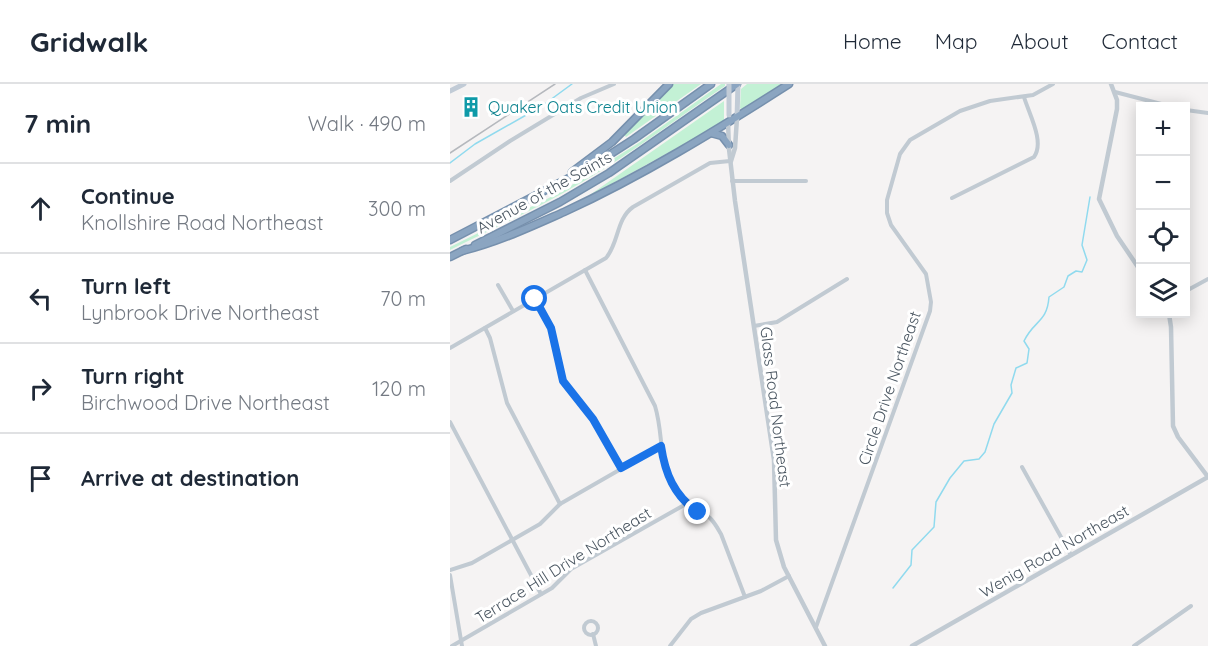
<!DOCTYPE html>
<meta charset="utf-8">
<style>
:root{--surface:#fff;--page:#f2f2f3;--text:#1f2937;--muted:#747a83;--line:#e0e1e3}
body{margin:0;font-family:Quicksand,sans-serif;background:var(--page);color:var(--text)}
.controls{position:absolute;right:18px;top:18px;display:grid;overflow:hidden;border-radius:0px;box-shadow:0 3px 15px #0003}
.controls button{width:54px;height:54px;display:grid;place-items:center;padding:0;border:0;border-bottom:2px solid var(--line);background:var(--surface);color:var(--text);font:30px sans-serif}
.stop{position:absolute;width:18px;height:18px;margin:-14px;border:4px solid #1a73e8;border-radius:50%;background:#fff}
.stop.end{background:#1a73e8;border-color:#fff;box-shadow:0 2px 6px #0008}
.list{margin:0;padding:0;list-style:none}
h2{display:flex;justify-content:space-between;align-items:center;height:78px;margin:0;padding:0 24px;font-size:26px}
h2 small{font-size:20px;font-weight:400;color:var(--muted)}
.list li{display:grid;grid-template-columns:39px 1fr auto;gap:18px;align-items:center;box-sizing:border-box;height:90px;padding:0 24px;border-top:2px solid var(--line)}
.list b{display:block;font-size:22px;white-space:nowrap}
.list p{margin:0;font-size:20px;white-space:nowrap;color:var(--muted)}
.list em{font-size:20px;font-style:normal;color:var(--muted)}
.icon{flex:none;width:33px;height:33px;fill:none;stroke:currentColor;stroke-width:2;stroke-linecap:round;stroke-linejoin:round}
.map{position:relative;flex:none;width:758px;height:562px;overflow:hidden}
header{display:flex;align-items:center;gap:36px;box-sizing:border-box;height:84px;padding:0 30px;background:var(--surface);border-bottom:2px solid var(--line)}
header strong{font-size:28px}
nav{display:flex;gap:33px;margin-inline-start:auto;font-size:21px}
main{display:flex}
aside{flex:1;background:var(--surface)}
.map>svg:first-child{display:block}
.green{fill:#c3f1d5}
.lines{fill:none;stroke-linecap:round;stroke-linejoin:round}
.stream{stroke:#90daee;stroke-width:1.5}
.motorway-casing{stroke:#7690ad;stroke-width:9}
.minor{stroke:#c1cad2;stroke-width:4}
.tertiary{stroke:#c1cad2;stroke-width:4.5}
.secondary{stroke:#c1cbd6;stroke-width:5}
.motorway{stroke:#8ba5c1;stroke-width:6}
.rail{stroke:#b5b8bd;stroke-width:1.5}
.secondary-bridge{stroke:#c1cbd6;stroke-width:5}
.route{stroke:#1a73e8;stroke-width:8}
.labels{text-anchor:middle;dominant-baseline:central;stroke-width:6;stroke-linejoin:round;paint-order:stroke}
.culture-label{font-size:16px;fill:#0d838f;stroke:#fff;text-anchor:start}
.street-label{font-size:16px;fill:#4a5661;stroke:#fff}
</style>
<header>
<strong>Gridwalk</strong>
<nav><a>Home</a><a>Map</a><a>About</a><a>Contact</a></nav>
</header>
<main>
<aside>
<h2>7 min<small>Walk · 490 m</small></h2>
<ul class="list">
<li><svg class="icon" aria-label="ahead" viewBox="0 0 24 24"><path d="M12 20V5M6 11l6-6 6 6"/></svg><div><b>Continue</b><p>Knollshire Road Northeast</p></div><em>300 m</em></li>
<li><svg class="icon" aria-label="left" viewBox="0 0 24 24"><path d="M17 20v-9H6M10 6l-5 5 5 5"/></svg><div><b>Turn left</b><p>Lynbrook Drive Northeast</p></div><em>70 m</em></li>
<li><svg class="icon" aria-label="right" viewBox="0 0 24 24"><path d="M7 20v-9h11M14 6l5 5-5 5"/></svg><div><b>Turn right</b><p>Birchwood Drive Northeast</p></div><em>120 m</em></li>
<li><svg class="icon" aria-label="arrive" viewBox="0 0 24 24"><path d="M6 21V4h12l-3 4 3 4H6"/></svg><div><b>Arrive at destination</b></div></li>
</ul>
</aside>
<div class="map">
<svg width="758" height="562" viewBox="0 0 758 562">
<rect width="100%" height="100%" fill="#f5f3f3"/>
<g class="green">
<path d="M223,0H251L176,53L174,51Z"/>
<path d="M271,0H275V2C228,34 183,68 134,97C91,123 45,143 0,166V163L109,109L190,58Z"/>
<path d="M297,0H332L298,23L291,25L290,24L291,5Z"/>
<path d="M274,17V38L134,115Z"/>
</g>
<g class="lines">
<g class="stream">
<path d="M0,79L25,60L92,22L122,0"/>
<path d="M443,504L461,481L462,466L484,443L486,418L500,394L514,377L529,375L535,368L544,340L562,309L561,301L566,284L577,279L579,265L574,257C584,236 597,239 599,213L614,203L618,192L626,187L632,188L637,176L632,161L640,113"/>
</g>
<g class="motorway-casing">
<g id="motorway">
<path d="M261,49L272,52L279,61"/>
<path d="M122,88L162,58L219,0"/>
<path d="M0,156L142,82L184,55L261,0"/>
<path d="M25,161L110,118L159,89L287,0"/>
<path d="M12,167C48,158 80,143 114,128C192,92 267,46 339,0"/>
<path d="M0,173L16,165"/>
</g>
</g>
<g class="minor">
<path d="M665,8L719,22"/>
<path d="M736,26L758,29"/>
<path d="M0,97L60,57L131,14L164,0"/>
<path d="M282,97H356"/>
<path d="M502,114L584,73C595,58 579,30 574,13"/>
<path d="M135,186L205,322C215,355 206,381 230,412C238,423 250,426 260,434C265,439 268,445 271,450L295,513"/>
<path d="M48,201L63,227"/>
<path d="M736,207L758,195"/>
<path d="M85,215L101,244L113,297L143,335L171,384"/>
<path d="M304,242L327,238L397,195"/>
<path d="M35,244L40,254L57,319L110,420"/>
<path d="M0,264L156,174C169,159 166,135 183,123L260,79L280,77"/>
<path d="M0,338L91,510"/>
<path d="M572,383L621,471"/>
<path d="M0,486L22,479L90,440L110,420L211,362"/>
<path d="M0,491L12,562"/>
<circle cx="141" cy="544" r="7"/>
<path d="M366,543L480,227L481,218L476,190L441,141L437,129V116L450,70L460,56L510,27L540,17L583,11L603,0"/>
<path d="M143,550L146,562"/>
<path d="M2,562L102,504L121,485L236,420"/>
<path d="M220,562L241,535L251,529L311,507L339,492"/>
<path d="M684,562L741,522"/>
</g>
<g class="tertiary">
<path d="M661,0L667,16V25L649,115L667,152L690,186"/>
<path d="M278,38L279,65L285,117L324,376L326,456L334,483L375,562"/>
<path d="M281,77L285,64L287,34"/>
<path d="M719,230L721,243L723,342L728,353L758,393"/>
<path d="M462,562L758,393"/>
</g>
<g class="secondary">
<path d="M0,7L14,0"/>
<path d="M287,34L288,0"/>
</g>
<use href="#motorway" class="motorway"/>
<path class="rail" d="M0,69L105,0"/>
<path class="secondary-bridge" d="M279,31V0"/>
</g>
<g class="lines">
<path class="route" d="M85,215L101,244L113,297L143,335L171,384L211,362C215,389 224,412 248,428"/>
</g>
<defs>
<g id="building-bare" transform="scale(1.62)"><path d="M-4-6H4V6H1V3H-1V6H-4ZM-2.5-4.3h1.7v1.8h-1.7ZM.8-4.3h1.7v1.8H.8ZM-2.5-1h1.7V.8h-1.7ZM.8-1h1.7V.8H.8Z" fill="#0f9aa8" stroke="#fff" stroke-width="2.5" paint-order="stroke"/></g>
</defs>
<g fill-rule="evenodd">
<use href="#building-bare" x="21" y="23"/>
</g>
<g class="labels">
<g class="culture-label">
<text x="38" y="23">Quaker Oats Credit Union</text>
</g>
<g class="street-label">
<text transform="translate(94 108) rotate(-29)">Avenue of the Saints</text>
<text transform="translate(439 304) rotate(-71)">Circle Drive Northeast</text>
<text transform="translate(326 323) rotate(83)">Glass Road Northeast</text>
<text transform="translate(604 467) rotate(-30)">Wenig Road Northeast</text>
<text transform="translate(113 481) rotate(-32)">Terrace Hill Drive Northeast</text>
</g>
</g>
</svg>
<div class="controls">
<button>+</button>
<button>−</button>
<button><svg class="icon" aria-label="locate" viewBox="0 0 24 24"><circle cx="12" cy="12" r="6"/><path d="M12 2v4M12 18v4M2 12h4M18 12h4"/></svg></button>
<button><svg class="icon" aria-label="layers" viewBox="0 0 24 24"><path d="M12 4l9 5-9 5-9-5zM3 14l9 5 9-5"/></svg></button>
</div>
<div class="stop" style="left:85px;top:215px"></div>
<div class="stop end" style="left:248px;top:428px"></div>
</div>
</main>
